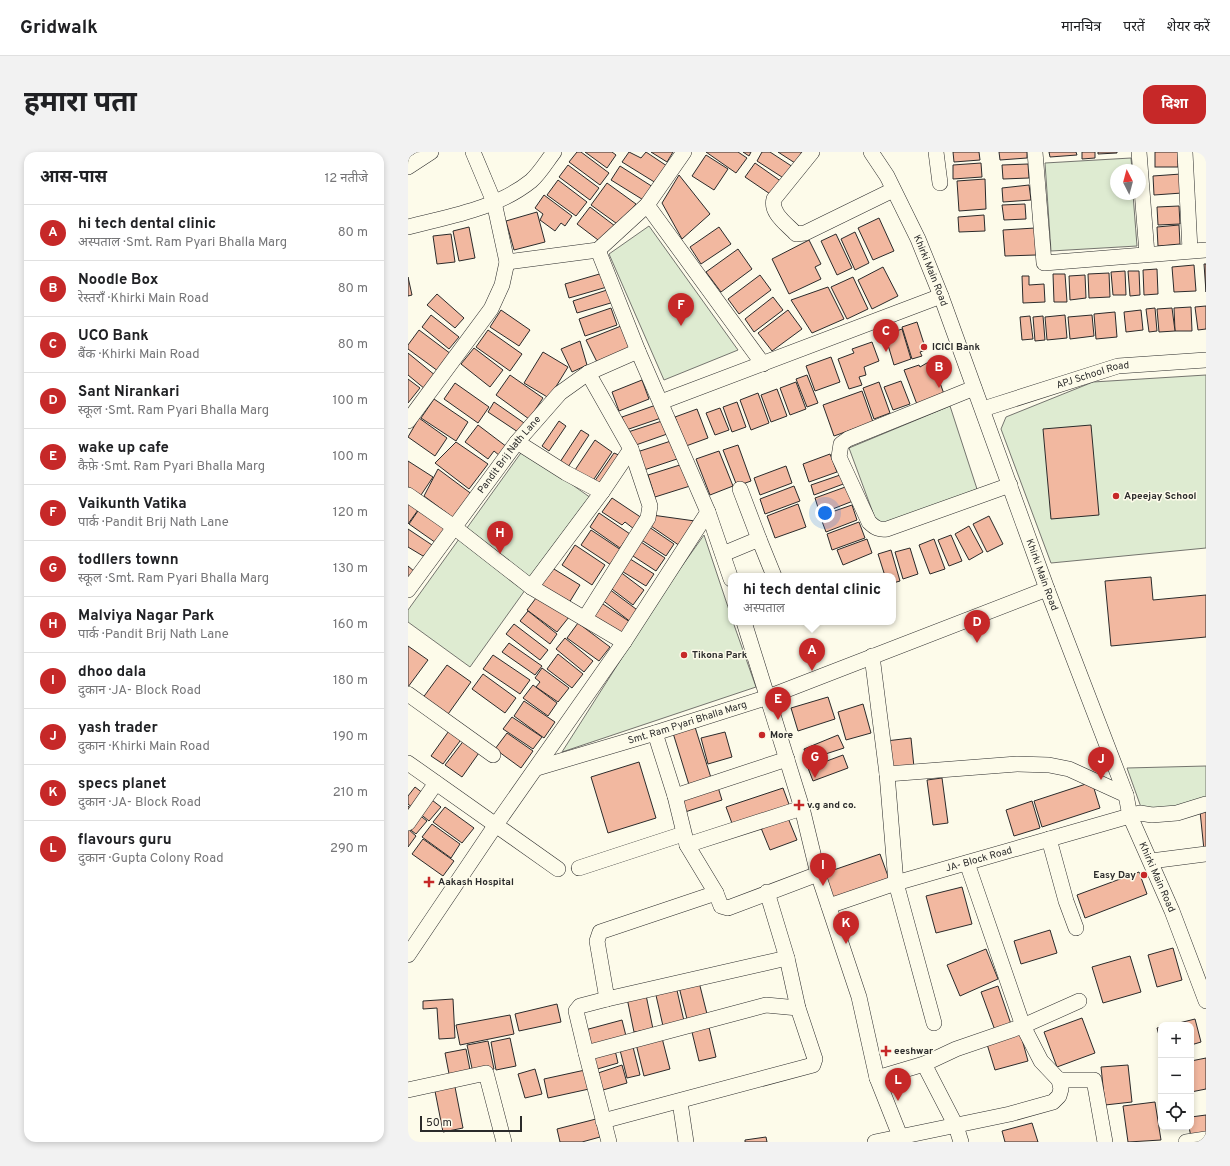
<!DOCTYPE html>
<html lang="hi">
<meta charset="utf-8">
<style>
:root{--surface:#fff;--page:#f2f2f2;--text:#202124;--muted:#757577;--line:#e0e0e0;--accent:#c62828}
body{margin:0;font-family:Overpass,"Noto Sans Devanagari",sans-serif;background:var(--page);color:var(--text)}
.controls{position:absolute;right:12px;bottom:12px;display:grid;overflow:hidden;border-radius:8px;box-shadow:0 2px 6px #0003}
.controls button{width:36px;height:36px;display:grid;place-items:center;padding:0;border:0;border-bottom:1px solid var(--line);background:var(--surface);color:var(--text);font:20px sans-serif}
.compass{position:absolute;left:702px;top:12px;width:36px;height:36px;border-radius:50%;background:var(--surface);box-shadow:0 2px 6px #0003;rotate:354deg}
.scale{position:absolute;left:12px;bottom:10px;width:102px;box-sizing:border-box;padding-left:4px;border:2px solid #2b2b2b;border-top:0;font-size:11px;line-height:14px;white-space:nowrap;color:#2b2b2b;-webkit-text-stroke:3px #fdfbea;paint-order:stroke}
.you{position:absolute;left:417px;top:361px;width:14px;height:14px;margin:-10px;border:3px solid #fff;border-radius:50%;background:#1a73e8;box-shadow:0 0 0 6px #1a73e833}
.badge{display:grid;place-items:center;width:26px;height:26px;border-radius:50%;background:var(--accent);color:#fff;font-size:13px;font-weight:700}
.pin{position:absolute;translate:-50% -33px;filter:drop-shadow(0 1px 2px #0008)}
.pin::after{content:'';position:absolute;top:21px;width:14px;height:12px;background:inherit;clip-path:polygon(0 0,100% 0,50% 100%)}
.popup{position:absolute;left:320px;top:421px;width:168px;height:52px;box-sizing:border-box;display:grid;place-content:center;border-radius:8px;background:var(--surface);filter:drop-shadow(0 1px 3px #0005);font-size:13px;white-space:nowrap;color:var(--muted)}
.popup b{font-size:15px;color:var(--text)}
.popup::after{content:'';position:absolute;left:50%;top:100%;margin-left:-8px;border:8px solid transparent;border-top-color:var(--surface)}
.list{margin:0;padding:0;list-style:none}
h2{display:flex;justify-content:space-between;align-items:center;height:52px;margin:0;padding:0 16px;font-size:17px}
h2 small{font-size:13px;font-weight:400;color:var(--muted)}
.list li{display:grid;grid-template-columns:26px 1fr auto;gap:12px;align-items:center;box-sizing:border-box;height:56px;padding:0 16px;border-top:1px solid var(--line)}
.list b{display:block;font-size:15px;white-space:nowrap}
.list p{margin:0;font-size:13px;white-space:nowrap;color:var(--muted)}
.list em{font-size:13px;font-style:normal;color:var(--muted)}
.icon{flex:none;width:22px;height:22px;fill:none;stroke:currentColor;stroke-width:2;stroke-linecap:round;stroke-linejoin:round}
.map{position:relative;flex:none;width:798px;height:990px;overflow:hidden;border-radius:12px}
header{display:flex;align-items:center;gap:24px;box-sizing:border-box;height:56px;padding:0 20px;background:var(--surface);border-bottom:1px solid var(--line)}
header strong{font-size:19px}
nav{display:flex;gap:22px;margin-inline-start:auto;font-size:14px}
.intro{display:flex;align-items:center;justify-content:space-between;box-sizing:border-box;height:96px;padding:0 24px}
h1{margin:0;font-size:28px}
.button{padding:10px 18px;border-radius:12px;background:var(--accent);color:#fff;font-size:14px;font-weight:700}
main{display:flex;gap:24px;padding:0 24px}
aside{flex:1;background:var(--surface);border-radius:12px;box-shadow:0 2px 6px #0003}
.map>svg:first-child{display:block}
.green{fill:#deebd1;stroke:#74746e}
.building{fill:#f2b8a0;stroke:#2b2b2b}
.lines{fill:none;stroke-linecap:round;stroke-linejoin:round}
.minor-casing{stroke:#2b2b2b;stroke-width:16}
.minor{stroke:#fdfbea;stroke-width:15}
.poi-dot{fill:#c62828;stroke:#fdfbea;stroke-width:1.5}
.labels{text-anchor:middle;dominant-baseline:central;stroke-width:3;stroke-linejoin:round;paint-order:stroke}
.street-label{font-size:10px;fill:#2b2b2b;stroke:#fdfbea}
.poi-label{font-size:10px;font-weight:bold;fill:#2b2b2b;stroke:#fdfbea;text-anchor:start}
</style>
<header>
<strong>Gridwalk</strong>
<nav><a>मानचित्र</a><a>परतें</a><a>शेयर करें</a></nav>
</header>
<div class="intro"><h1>हमारा पता</h1><a class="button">दिशा</a></div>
<main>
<aside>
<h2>आस-पास<small>12 नतीजे</small></h2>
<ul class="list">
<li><span class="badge">A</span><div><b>hi tech dental clinic</b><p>अस्पताल · Smt. Ram Pyari Bhalla Marg</p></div><em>80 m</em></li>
<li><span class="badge">B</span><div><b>Noodle Box</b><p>रेस्तराँ · Khirki Main Road</p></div><em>80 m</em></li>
<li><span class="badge">C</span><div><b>UCO Bank</b><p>बैंक · Khirki Main Road</p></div><em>80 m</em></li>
<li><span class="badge">D</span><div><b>Sant Nirankari</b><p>स्कूल · Smt. Ram Pyari Bhalla Marg</p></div><em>100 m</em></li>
<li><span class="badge">E</span><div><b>wake up cafe</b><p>कैफ़े · Smt. Ram Pyari Bhalla Marg</p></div><em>100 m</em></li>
<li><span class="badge">F</span><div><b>Vaikunth Vatika</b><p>पार्क · Pandit Brij Nath Lane</p></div><em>120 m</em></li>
<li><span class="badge">G</span><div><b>todllers townn</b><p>स्कूल · Smt. Ram Pyari Bhalla Marg</p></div><em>130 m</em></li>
<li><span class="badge">H</span><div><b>Malviya Nagar Park</b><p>पार्क · Pandit Brij Nath Lane</p></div><em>160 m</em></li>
<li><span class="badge">I</span><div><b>dhoo dala</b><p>दुकान · JA- Block Road</p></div><em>180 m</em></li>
<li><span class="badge">J</span><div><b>yash trader</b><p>दुकान · Khirki Main Road</p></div><em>190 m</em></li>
<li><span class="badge">K</span><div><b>specs planet</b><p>दुकान · JA- Block Road</p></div><em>210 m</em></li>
<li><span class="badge">L</span><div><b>flavours guru</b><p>दुकान · Gupta Colony Road</p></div><em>290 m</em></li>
</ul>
</aside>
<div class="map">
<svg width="798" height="990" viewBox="0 0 798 990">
<rect width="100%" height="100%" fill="#fdfbea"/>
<g class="green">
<path d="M723,6L724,18H708V42H725L729,94L643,99L637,11Z"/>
<path d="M241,74L330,198L256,228L201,102Z"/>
<path d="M798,223V396L643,411L593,277L598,265L685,230Z"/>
<path d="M542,254L569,337L471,377L441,296Z"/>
<path d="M115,298L183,346L62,515L0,470V458Z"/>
<path d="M296,383L323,464V470H325L348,535L154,600L259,435Z"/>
<path d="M798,614V648L786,652L734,658L719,616Z"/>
</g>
<g class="building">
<path d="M169,0H173L201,21L192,33L161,10Z"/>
<path d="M177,0H204L208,3L199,16Z"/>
<path d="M221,0L233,6L238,0L259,14L248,31L214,10Z"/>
<path d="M243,0H265L259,10Z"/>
<path d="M298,0H330L339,6L328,21Z"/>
<path d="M335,0H343L341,4Z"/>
<path d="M354,0H362L385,15L377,27L349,9Z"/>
<path d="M370,0H394L387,11Z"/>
<path d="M545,0H571L572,8L546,10Z"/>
<path d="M591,0H619V6L592,8Z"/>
<path d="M641,0H668L669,3L642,5Z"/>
<path d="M674,0H687V6L674,7Z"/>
<path d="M690,0H709V1L690,2Z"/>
<rect x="747" y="0" width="23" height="15"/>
<path d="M298,3L320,17L306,38L284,24Z"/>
<path d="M347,11L374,30L365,44L337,25Z"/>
<path d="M573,11L574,25L545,27V13Z"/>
<path d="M620,12L621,26L595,27L594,13Z"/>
<path d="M160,13L191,36L182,48L151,25Z"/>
<path d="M212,14L245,35L237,49L203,28Z"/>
<path d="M773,22L774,41L746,43L745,24Z"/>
<path d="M271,23L302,62L274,87L254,51Z"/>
<path d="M577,27L578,57L551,59L549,29Z"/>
<path d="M150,28L179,50L168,64L139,43Z"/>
<path d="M199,31L228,52L212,74L183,53Z"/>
<path d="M621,33L623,48L595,50L594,36Z"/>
<path d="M136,43L164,64L157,74L153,71L147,79L132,68L135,62L127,56Z"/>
<path d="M617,52L618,67L596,68L594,53Z"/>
<path d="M771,54L772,72L750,73L749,55Z"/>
<path d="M182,55L207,74L194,91L169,72Z"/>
<path d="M129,60L137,90L106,98L98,69Z"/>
<path d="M576,63L577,79L551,80L550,65Z"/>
<path d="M471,66L486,99L465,108L450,76Z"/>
<path d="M771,73L772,92L750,94L749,75Z"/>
<path d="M61,75L67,106L51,109L45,79Z"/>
<path d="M311,75L323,92L293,112L282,95Z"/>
<path d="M627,76L628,103L597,104L595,78Z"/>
<path d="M447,80L461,111L447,118L433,87Z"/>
<path d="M43,82L47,110L29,112L25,84Z"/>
<path d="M428,82L444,116L429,123L413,89Z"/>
<path d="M401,88L413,112L407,115L413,127L381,142L364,107Z"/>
<path d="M330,97L344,117L313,140L298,120Z"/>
<path d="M796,112H798V140Z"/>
<path d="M786,113L788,139L766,140L764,115Z"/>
<path d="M475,115L490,144L464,157L450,128Z"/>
<path d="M749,117L750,142L736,143L735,118Z"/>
<path d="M717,119L718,143H705L703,120Z"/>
<path d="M720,119H731L732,143L722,144Z"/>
<path d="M195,121L199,135L161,146L157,132Z"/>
<path d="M701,121L702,145L681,146L680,122Z"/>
<path d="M645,122H657L659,150H646Z"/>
<path d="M352,123L363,138L331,162L320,147Z"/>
<path d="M677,123L678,146L662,148L661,124Z"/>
<path d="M614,124H621V133L636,132L637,150L615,151Z"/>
<path d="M0,125L4,143L0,144Z"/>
<path d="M445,125L460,157L439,167L423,135Z"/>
<path d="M420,135L436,167L404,181L383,148Z"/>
<path d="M202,137L206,150L169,161L165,149Z"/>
<path d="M29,142L56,166L47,176L19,153Z"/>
<path d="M365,145L375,158L346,180L337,167Z"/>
<path d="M798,154V177L790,178L787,155Z"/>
<path d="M783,155L784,179H767L766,156Z"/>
<path d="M203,156L209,173L177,184L171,167Z"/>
<path d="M747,156L749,179L741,180L738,157Z"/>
<path d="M764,156L767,179L751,180L749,157Z"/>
<path d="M93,158L122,178L111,194L82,175Z"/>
<path d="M380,158L394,177L364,199L350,181Z"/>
<path d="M733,158L735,178L718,180L716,160Z"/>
<path d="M707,160L709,185L688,187L686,162Z"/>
<path d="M23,163L51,185L41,197L14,175Z"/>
<path d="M657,163L659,186L639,188L637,165Z"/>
<path d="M684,163L686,184L662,187L660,165Z"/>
<path d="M622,164L625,187L614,188L612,165Z"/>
<path d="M635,164L637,188L627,189L625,165Z"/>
<path d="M509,170L518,198L512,200L514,204L504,207L494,175Z"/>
<path d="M213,174L223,195L189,210L178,188Z"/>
<path d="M494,177L503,207L486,213L477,183Z"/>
<path d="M11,178L43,202L30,219L0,197V193Z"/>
<path d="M80,178L114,202L102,219L68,195Z"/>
<path d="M172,189L179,213L164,220L153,197Z"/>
<path d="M464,190L471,209L456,215L458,223L451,225L454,233L441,237L430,207L446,201L444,197Z"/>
<path d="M66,196L95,218L82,235L53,212Z"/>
<path d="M135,200L160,215L141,246L116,231Z"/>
<path d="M0,201L28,224L17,237L0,223Z"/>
<path d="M423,205L432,230L407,239L398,214Z"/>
<path d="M524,208L537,245L510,255L496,218L511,213L512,215Z"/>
<path d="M102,223L135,246L121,267L88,243Z"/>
<path d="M399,223L410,251L399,255L388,227Z"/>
<path d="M0,227L12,236L0,251Z"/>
<path d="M234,228L241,247L211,259L204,240Z"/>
<path d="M493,229L502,252L485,258L476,235Z"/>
<path d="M388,230L398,257L382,263L372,236Z"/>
<path d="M471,230L482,261L466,267L455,236Z"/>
<path d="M47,231L81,255L70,271L36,247Z"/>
<path d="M369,237L379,264L363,270L353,243Z"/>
<path d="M454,239L465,270L426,284L415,253Z"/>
<path d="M350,241L361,271L343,278L332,248Z"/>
<path d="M26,247L60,270L48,289L13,266Z"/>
<path d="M86,250L119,273L113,282L80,260Z"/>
<path d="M329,250L338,275L324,280L315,255Z"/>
<path d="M248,253L253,266L218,278L214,265Z"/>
<path d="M312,256L321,278L307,283L298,261Z"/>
<path d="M289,257L300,286L278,294L267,265Z"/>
<path d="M11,266L39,286L27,304L0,285Z"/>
<path d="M257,268L262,281L225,294L220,280Z"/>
<path d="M151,269L158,274L141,299L134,294Z"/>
<path d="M70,273L99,295L92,304L86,299L80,307L57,290Z"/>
<path d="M683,273L691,363L643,367L635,277Z"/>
<path d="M173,278L181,283L160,315L152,310Z"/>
<path d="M187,288L204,300L182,333L165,321Z"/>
<path d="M266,288L272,306L236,318L229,300Z"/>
<path d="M48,290L80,312L61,337L27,311Z"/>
<path d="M330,293L343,329L329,334L315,298Z"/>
<path d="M311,299L325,334L302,343L288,307Z"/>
<path d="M206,301L213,304L192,336L184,333Z"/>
<path d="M422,302L429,320L401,330L395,312Z"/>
<path d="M0,309L25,325L13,343L0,335Z"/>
<path d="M275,312L282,334L247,345L240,323Z"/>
<path d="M378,314L384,331L352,343L346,326Z"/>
<path d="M30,317L65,343L47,367L16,344Z"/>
<path d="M435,322L438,331L406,343L403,333Z"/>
<path d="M386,334L392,349L357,362L352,347Z"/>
<path d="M440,334L445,349L412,362L407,346Z"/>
<path d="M204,346L234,366L226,377L217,370L214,373L194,360Z"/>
<path d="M0,351L10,358L0,372Z"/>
<path d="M390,352L398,375L367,386L359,364Z"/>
<path d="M444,353L449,368L418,380L412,364Z"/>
<path d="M12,356L42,377L31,393L1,372Z"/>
<path d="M191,361L222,382L212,396L182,375Z"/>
<path d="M244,363L287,369L275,396L240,372Z"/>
<path d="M581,364L595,392L579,400L565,372Z"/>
<path d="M451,370L457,386L424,398L419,382Z"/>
<path d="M561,374L575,400L561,408L547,382Z"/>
<path d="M241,375L266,392L258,404L232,387Z"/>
<path d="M0,377L27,395L15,404L0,395Z"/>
<path d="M183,378L213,398L203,413L173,393Z"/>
<path d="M543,383L554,409L541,414L530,388Z"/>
<path d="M459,387L464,401L435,413L429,398Z"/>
<path d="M526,387L537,417L522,422L511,393Z"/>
<path d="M230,388L257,406L248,419L222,402Z"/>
<path d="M167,393L197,413L184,433L154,413Z"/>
<path d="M502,396L510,422L495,427L487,400Z"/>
<path d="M483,398L492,429L485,431V424H477L470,402Z"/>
<path d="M219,405L246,422L238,434L212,418Z"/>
<path d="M0,414L7,420L0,428Z"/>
<path d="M141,414L172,433L161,451L130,433Z"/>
<path d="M211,419L236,438L225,453L200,434Z"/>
<path d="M743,425L745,448L798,443V485L703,494L697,429Z"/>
<path d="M201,437L232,460L224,471L193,447Z"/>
<path d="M131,442L161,465L149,480L119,458Z"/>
<path d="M192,450L222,470L212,485L181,466Z"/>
<path d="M120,459L149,482L142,492L112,469Z"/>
<path d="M170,471L202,495L191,509L159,486Z"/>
<path d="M106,472L140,498L132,508L98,482Z"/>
<path d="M157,486L185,509L176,520L148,497Z"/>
<path d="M101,491L134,514L127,523L94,500Z"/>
<path d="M0,494L20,508L0,535Z"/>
<path d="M150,502L175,522L164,536L139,517Z"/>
<path d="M85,503L122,528L112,542L75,517Z"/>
<path d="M39,513L63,530L38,565L14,547Z"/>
<path d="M134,516L161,536L150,550L128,535L132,530L127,526Z"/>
<path d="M75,522L108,546L97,561L64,537Z"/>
<path d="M125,533L149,551L140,564L115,546Z"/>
<path d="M420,545L427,567L390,579L383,556Z"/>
<path d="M116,549L147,570L136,586L106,564Z"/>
<path d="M455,552L463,581L438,588L430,560Z"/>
<path d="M104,565L134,585L125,597L95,577Z"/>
<path d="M287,575L304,629L282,636L265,581Z"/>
<path d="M43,576L55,585L35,612L23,604Z"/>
<path d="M317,580L324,605L300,612L293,586Z"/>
<path d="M99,581L125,599L113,616L87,597Z"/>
<path d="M430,583L436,596L399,608L396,597Z"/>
<path d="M503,586L506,615L481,617L478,589Z"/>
<path d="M57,587L73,598L54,625L37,613Z"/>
<path d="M435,603L440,616L405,629L400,616Z"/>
<path d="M231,610L248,666L200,681L183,625Z"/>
<path d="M534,626L540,671L525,673L519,628Z"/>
<path d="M684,630L692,656L634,675L626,649Z"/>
<path d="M309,632L314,648L277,660L272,644Z"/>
<path d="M7,635L33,655L21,669L0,652V644Z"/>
<path d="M375,636L382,655L325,674L318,655Z"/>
<path d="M624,649L632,676L606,684L598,658Z"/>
<path d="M0,654L19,669L8,682L0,676Z"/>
<path d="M37,655L66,676L54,691L25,670Z"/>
<path d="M798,658V698H796L792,659Z"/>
<path d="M380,666L389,688L362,698L353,676Z"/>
<path d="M24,672L52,692L43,706L14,685Z"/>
<path d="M0,677L8,684L0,695Z"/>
<path d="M15,687L46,709L35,724L4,702Z"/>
<path d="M472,702L481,727L423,748L414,722Z"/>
<path d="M731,720L739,742L677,766L669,743Z"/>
<path d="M554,735L564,772L528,781L518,744Z"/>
<path d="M642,778L649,801L613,812L606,789Z"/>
<path d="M765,796L774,828L749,835L740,803Z"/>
<path d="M578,797L590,827L552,844L539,813Z"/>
<path d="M722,804L733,840L695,851L684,815Z"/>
<path d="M291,830L300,866L280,871L271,835Z"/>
<path d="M268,834L276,869L255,874L247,839Z"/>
<path d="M590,834L604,875L588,881L573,840Z"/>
<path d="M238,843L245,877L226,880L219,846Z"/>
<path d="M45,847L47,886L31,887L29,856L15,857V849Z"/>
<path d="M149,852L153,870L111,879L107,862Z"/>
<path d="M102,863L106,882L52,893L48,873Z"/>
<path d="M674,866L687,901L649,915L636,880Z"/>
<path d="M787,867L793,890L783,893V873H763Z"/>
<path d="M214,868L219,888L181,897L177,878Z"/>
<path d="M300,871L308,905L291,909L283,876Z"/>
<path d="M753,875V891L749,876Z"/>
<path d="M612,880L620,909L587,918L578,889Z"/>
<path d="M102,886L108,914L88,918L83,890Z"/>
<path d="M254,886L262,917L236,924L228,892Z"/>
<path d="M80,889L86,917L65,921L59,893Z"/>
<path d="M225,895L232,923L219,926L212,898Z"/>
<path d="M58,897L63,923L42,927L37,901Z"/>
<path d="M207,898L210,911L186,918L183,905Z"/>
<path d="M798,906V937L783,940V909Z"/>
<path d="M214,913L219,931L195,938L190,921Z"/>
<path d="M720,913L724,950L697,953L693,915Z"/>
<path d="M127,917L134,942L117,946L110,922Z"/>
<path d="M177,918L181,937L140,946L136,927Z"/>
<path d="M46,930L55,976L35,980L26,934Z"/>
<path d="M747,950L753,988L720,990L715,954Z"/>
<path d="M798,963V983L783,985L781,975H783V965Z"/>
<path d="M188,967L192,985L174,990H152L149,977Z"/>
<path d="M624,971L630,990H597L594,979Z"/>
<path d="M358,985L359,990H337V988Z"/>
</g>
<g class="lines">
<g class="minor-casing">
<g id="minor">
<path d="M404,0L366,47C362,61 379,72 388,82L397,81L485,38"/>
<path id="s1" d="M463,0L479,24L510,87L533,144L639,437L718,643L722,664L764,759L798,849"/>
<path d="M528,0L532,31"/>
<path d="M627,0L636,111L798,98"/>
<path d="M731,0L739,102"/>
<path d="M777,0L782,98"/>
<path d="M0,15L23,0"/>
<path d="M239,53L355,212"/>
<path d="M0,75C42,64 88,57 123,29C132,21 139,9 146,0"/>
<path d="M190,98L230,199L300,360L323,427"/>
<path d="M99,110L190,98L239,53L276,0"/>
<path d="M180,221L223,297L194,340"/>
<path d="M566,236L440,287L433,292L431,305L461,370C467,376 471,378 479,377L602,333"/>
<path d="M253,250L533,144"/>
<path id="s2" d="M575,257L710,214L798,208"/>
<path d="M0,269L83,157L94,133L99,110L86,50L65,0"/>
<path d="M109,290L158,321L194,340L123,435"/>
<path d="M0,343L46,375L123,435L216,490"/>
<path d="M351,387L366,424"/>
<path d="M315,402L351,387L332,337"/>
<path id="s3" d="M0,438L109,290L152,241L180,221L230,199"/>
<path d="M177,466L240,366L242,354L223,297"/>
<path d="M336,470L394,656L410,722L451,845L469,926L492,984L493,990"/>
<path d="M464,504L479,622L488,731L526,871"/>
<path d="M0,542L85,603"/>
<path d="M247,581L267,644L279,693L308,741L313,754L320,756L410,722"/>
<path d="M0,611L150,717"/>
<path id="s4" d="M129,616L247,581L360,545L639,437"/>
<path d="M479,622L609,612L641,613L661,617L718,643"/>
<path d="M267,644L379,607"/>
<path d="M0,671L28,631"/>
<path d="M641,687L658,749L668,776"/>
<path d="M279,693L394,656"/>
<path d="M743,709L798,702"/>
<path d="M171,716L275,682"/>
<path d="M308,741L192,780L189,789L199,847L379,806"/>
<path id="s5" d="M421,754L488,731L732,661L744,663L769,661L798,652"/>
<path d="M0,803L87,674L216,490L300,360"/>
<path d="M178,901L168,859L172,854L199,847"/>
<path d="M516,912L548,974L553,990"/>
<path d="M469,926L516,912L548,897L615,874L671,849"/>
<path d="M651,928H686L697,990"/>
<path d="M0,938L78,921L96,990"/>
<path d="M272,950L278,990"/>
<path d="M195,969L405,913L407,907L390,856L379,806L359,740"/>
<path d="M201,990L178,901L358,853L390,856"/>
<path d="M467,990L602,962L645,950L651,944L653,937L651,928L633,909L615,874L559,711"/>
<path d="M778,990L798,987"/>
</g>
</g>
<use href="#minor" class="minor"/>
</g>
<g class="poi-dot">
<circle cx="516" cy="195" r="4"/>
<circle cx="708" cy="344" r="4"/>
<circle cx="276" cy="503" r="4"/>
<circle cx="354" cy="583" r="4"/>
<path d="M389 647h4v4h4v4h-4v4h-4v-4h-4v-4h4z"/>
<circle cx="736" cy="723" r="4"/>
<path d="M19 724h4v4h4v4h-4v4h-4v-4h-4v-4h4z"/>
<path d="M476 893h4v4h4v4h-4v4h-4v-4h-4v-4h4z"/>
</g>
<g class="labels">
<g class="street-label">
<text stroke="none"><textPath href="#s1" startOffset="133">Khirki Main Road</textPath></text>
<text stroke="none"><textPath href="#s2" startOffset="115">APJ School Road</textPath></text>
<text stroke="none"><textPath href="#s3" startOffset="169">Pandit Brij Nath Lane</textPath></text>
<text stroke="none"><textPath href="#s1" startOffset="457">Khirki Main Road</textPath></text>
<text stroke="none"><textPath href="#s4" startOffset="157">Smt. Ram Pyari Bhalla Marg</textPath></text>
<text stroke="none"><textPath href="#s5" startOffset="157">JA- Block Road</textPath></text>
<text stroke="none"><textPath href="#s1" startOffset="781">Khirki Main Road</textPath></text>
</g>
<g class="poi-label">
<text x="524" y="195">ICICI Bank</text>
<text x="716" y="344">Apeejay School</text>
<text x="284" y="503">Tikona Park</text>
<text x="362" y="583">More</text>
<text x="399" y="653">v.g and co.</text>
<text x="728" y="723" text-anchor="end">Easy Day</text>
<text x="30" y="730">Aakash Hospital</text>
<text x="486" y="899">eeshwar</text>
</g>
</g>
</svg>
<div class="controls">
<button>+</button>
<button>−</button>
<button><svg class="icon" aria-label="locate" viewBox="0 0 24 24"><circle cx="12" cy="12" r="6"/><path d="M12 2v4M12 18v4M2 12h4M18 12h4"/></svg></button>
</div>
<svg class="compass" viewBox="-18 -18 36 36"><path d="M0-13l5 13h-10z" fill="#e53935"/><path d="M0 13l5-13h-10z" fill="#757577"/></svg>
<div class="scale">50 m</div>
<div class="you"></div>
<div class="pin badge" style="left:404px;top:519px">A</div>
<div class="popup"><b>hi tech dental clinic</b>अस्पताल</div>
<div class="pin badge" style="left:531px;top:236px">B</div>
<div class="pin badge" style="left:478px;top:200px">C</div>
<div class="pin badge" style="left:569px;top:491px">D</div>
<div class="pin badge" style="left:370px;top:568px">E</div>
<div class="pin badge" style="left:273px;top:174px">F</div>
<div class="pin badge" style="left:407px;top:626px">G</div>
<div class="pin badge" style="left:92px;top:402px">H</div>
<div class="pin badge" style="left:415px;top:734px">I</div>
<div class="pin badge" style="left:693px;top:628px">J</div>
<div class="pin badge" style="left:438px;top:792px">K</div>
<div class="pin badge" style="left:490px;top:949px">L</div>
</div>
</main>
